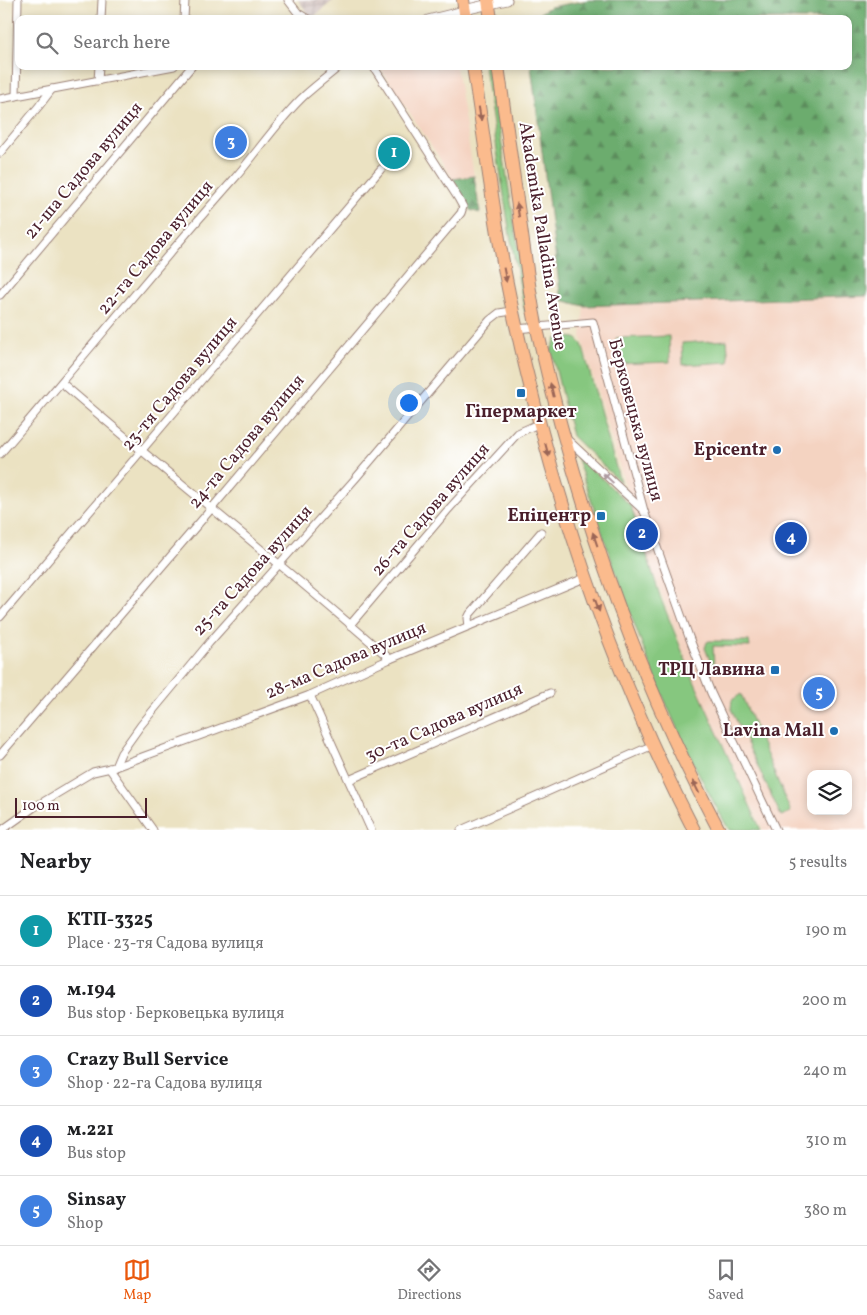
<!DOCTYPE html>
<meta charset="utf-8">
<style>
:root{--surface:#fff;--page:#f6f6f6;--text:#202124;--muted:#757577;--line:#e0e0e0;--accent:#ea580c}
body{margin:0;font-family:Vollkorn,serif;background:var(--page);color:var(--text)}
.controls{position:absolute;right:15px;bottom:15px;display:grid;overflow:hidden;border-radius:10px;box-shadow:0 2px 8px #0003}
.controls button{width:45px;height:45px;display:grid;place-items:center;padding:0;border:0;border-bottom:1px solid var(--line);background:var(--surface);color:var(--text);font:25px sans-serif}
.scale{position:absolute;left:15px;bottom:12px;width:132px;box-sizing:border-box;padding-left:5px;border:2px solid #4a1f2b;border-top:0;font-size:14px;line-height:18px;white-space:nowrap;color:#4a1f2b;-webkit-text-stroke:4px #fff;paint-order:stroke}
.you{position:absolute;left:408px;top:402px;width:18px;height:18px;margin:-12px;border:4px solid #fff;border-radius:50%;background:#1a73e8;box-shadow:0 0 0 8px #1a73e833}
.badge{display:grid;place-items:center;width:32px;height:32px;border-radius:50%;background:var(--accent);color:#fff;font-size:16px;font-weight:700}
.pin{position:absolute;translate:-50% -50%;border:2px solid #fff;box-shadow:0 1px 5px #0006}
.list{margin:0;padding:0;list-style:none}
h2{display:flex;justify-content:space-between;align-items:center;height:65px;margin:0;padding:0 20px;font-size:21px}
h2 small{font-size:16px;font-weight:400;color:var(--muted)}
.list li{display:grid;grid-template-columns:32px 1fr auto;gap:15px;align-items:center;box-sizing:border-box;height:70px;padding:0 20px;border-top:1px solid var(--line)}
.list b{display:block;font-size:19px;white-space:nowrap}
.list p{margin:0;font-size:16px;white-space:nowrap;color:var(--muted)}
.list em{font-size:16px;font-style:normal;color:var(--muted)}
.icon{flex:none;width:28px;height:28px;fill:none;stroke:currentColor;stroke-width:2;stroke-linecap:round;stroke-linejoin:round}
.map{position:relative;flex:none;width:867px;height:830px;overflow:hidden}
.search{position:absolute;background:var(--surface);box-shadow:0 2px 8px #0003;left:15px;right:15px;top:15px;height:55px;display:flex;align-items:center;gap:12px;box-sizing:border-box;padding:0 18px;border-radius:10px;color:var(--muted);font-size:19px}
.sheet{height:415px;background:var(--surface)}
nav{display:flex;justify-content:space-around;align-items:center;box-sizing:border-box;height:70px;border-top:1px solid var(--line);background:var(--surface);font-size:14px;color:var(--muted)}
nav a{display:grid;justify-items:center;gap:2px}
nav .on{color:var(--accent)}
.map>svg:first-child{display:block}
.built{fill:#f4d3c1;fill-rule:evenodd}
.industrial{fill:url(#industrial-grid)}
.green{fill:#86c77f;stroke:#687355}
.forest{fill:url(#forest-firs);stroke:#5b664c}
.lines{fill:none;stroke-linecap:round;stroke-linejoin:round}
.minor-casing{stroke:#9a8076;stroke-width:9}
.tertiary-casing{stroke:#9a8076;stroke-width:11}
.trunk-casing{stroke:#9a8076;stroke-width:14}
.minor{stroke:#fff;stroke-width:7}
.tertiary{stroke:#fff;stroke-width:9}
.trunk{stroke:#fbbb8d;stroke-width:12}
.oneway{fill:#9a6557}
.oneway2{fill:#ae9aa0}
.poi-dot{fill:#1f6fb2;stroke:#fff;stroke-width:2}
.labels{text-anchor:middle;dominant-baseline:central;stroke-width:4;stroke-linejoin:round;paint-order:stroke}
.street-label{font-size:18px;fill:#4a1f2b;stroke:#fff}
.poi-label{font-size:18px;font-weight:bold;fill:#4a1f2b;stroke:#fff;text-anchor:end}
</style>
<div class="map">
<svg width="867" height="830" viewBox="0 0 867 830">
<defs>
<pattern id="industrial-grid" width="8" height="8" patternUnits="userSpaceOnUse" patternTransform="scale(1.25)"><rect width="8" height="8" fill="#d0c0bc"/><path d="M0 4h8M4 0v8" fill="none" stroke="#b4a5a2"/></pattern>
<pattern id="forest-firs" width="22" height="20" patternUnits="userSpaceOnUse" patternTransform="scale(1.25)"><rect width="22" height="20" fill="#6cac6e"/><path d="M5 1l3.5 6h-7zM16 11l3.5 6h-7z" fill="#5b8b5b"/></pattern>
</defs>
<rect width="100%" height="100%" fill="#fff"/>
<filter id="ink" filterUnits="userSpaceOnUse"><feTurbulence type="fractalNoise" baseFrequency=".02" numOctaves="2"/><feDisplacementMap in="SourceGraphic" scale="10" xChannelSelector="R" yChannelSelector="G"/><feConvolveMatrix kernelMatrix="1 2 1 2 8 2 1 2 1" color-interpolation-filters="sRGB"/></filter>
<filter id="wash" filterUnits="userSpaceOnUse"><feTurbulence type="fractalNoise" baseFrequency=".0096" numOctaves="4" result="noise"/><feDisplacementMap in="SourceGraphic" scale="20" xChannelSelector="R" yChannelSelector="G"/><feGaussianBlur stdDeviation="1.12" result="paint"/><feColorMatrix in="noise" values="0 0 0 0 0 0 0 0 0 0 0 0 0 0 0 0 0 1.4 0 .05"/><feComposite in="paint" operator="in"/></filter>
<g filter="url(#wash)">
<rect width="100%" height="100%" fill="#ebe2c2"/>
<g class="built">
<path d="M379,66H456L474,176L453,179Z"/>
<path d="M867,296V830H763L700,695L641,540L581,336L584,306ZM811,774H848V811H811Z"/>
</g>
<path class="industrial" d="M298,0H334L312,18Z"/>
<g class="green">
<path d="M484,66H489L528,307L525,313L510,235Z"/>
<path d="M669,336L670,362L617,364L616,338Z"/>
<path d="M567,337L576,338L582,344L620,482L572,436L551,350L556,339Z"/>
<path d="M727,340L729,362L683,365L682,343Z"/>
<path d="M575,453L631,506L661,599L695,683L761,830H729C690,762 658,689 631,615C611,562 594,507 575,453Z"/>
<path d="M709,641H749L750,647L713,646L714,667L712,666L705,648L707,642Z"/>
<path d="M741,694L791,812L781,816L731,709L732,700Z"/>
</g>
<g class="forest">
<path d="M589,0H867V296L584,306L561,300L531,66H848V19H530L550,7Z"/>
<path d="M474,176L480,213L470,210L453,179Z"/>
</g>
</g>
<g filter="url(#ink)">
<g class="lines">
<g class="minor-casing">
<g id="minor">
<path d="M288,0L298,13L308,19"/>
<path d="M101,19L102,0"/>
<path d="M184,19L185,0"/>
<path d="M428,19L464,10"/>
<path d="M98,81L99,66"/>
<path d="M16,96L18,0"/>
<path d="M0,99L174,66"/>
<path d="M0,153L39,106L52,89"/>
<path d="M0,295L192,66"/>
<path d="M516,329L593,322L644,511L689,637L711,693L776,830"/>
<path d="M62,383C170,477 283,564 390,659"/>
<path d="M568,440L644,511"/>
<path d="M0,454C79,363 154,269 234,179C258,152 278,120 305,95C316,85 328,76 340,66"/>
<path d="M0,617L381,169"/>
<path d="M350,625L447,511L518,433L540,423"/>
<path d="M469,626L468,618L470,614L541,532"/>
<path d="M310,695L371,830"/>
<path d="M0,755L212,508L461,213L463,207L458,198L373,66"/>
<path d="M115,767L310,695L390,659L587,577"/>
<path d="M109,768L153,830"/>
<path d="M349,780L550,693"/>
<path d="M2,830L33,808L93,772L115,767L121,753L141,725L209,643L355,479L490,320L499,313L512,311"/>
<path d="M461,830L653,745"/>
</g>
</g>
<g class="tertiary-casing">
<path id="tertiary" d="M464,10L507,0"/>
</g>
<g class="trunk-casing">
<g id="trunk">
<path d="M463,0L466,19"/>
<path d="M488,0L491,19"/>
<path d="M473,66C486,148 495,231 513,312C551,490 610,668 694,830"/>
<path d="M498,66C507,127 515,188 524,249C528,276 531,303 537,329C576,502 635,673 719,830"/>
</g>
</g>
<use href="#minor" class="minor"/>
<use href="#tertiary" class="tertiary"/>
<use href="#trunk" class="trunk"/>
</g>
<defs><path id="oneway-solid" d="M-6-.8H1V-3.2L6.5 0L1 3.2V.8H-6Z" transform="scale(1.25)"/></defs>
<g class="oneway">
<use href="#oneway-solid" transform="translate(480 114) rotate(81)"/>
<use href="#oneway-solid" transform="translate(518 210) rotate(-98)"/>
<use href="#oneway-solid" transform="translate(505 275) rotate(79)"/>
<use href="#oneway-solid" transform="translate(552 390) rotate(-104)"/>
<use href="#oneway-solid" transform="translate(547 450) rotate(75)"/>
<use href="#oneway-solid" transform="translate(595 539) rotate(-109)"/>
<use href="#oneway-solid" transform="translate(597 605) rotate(70)"/>
<use href="#oneway-solid" transform="translate(696 787) rotate(-116)"/>
</g>
<use class="oneway2" href="#oneway-solid" transform="translate(608 478) rotate(-137)"/>
</g>
<g class="poi-dot">
<rect x="516" y="388" width="10" height="10" rx="2.5"/>
<circle cx="777" cy="450" r="5"/>
<rect x="596" y="511" width="10" height="10" rx="2.5"/>
<rect x="770" y="665" width="10" height="10" rx="2.5"/>
<circle cx="834" cy="731" r="5"/>
</g>
<g class="labels">
<g class="street-label">
<text transform="translate(84 171) rotate(-50)">21-ша Садова вулиця</text>
<text transform="translate(542 236) rotate(81)">Akademika Palladina Avenue</text>
<text transform="translate(156 248) rotate(-50)">22-га Садова вулиця</text>
<text transform="translate(180 384) rotate(-50)">23-тя Садова вулиця</text>
<text transform="translate(635 420) rotate(75)">Берковецька вулиця</text>
<text transform="translate(247 442) rotate(-50)">24-та Садова вулиця</text>
<text transform="translate(431 510) rotate(-49)">26-та Садова вулиця</text>
<text transform="translate(253 571) rotate(-48)">25-та Садова вулиця</text>
<text transform="translate(346 661) rotate(-23)">28-ма Садова вулиця</text>
<text transform="translate(444 723) rotate(-24)">30-та Садова вулиця</text>
</g>
<g class="poi-label">
<text x="521" y="412" text-anchor="middle">Гіпермаркет</text>
<text x="767" y="450">Epicentr</text>
<text x="591" y="516">Епіцентр</text>
<text x="765" y="670">ТРЦ Лавина</text>
<text x="824" y="731">Lavina Mall</text>
</g>
</g>
</svg>
<div class="controls">
<button><svg class="icon" aria-label="layers" viewBox="0 0 24 24"><path d="M12 4l9 5-9 5-9-5zM3 14l9 5 9-5"/></svg></button>
</div>
<div class="scale">100 m</div>
<div class="you"></div>
<div class="pin badge" style="left:394px;top:153px;background:#0f9aa8">1</div>
<div class="pin badge" style="left:642px;top:534px;background:#1a4fb4">2</div>
<div class="pin badge" style="left:231px;top:142px;background:#3f7fe0">3</div>
<div class="pin badge" style="left:791px;top:538px;background:#1a4fb4">4</div>
<div class="pin badge" style="left:819px;top:693px;background:#3f7fe0">5</div>
<div class="search"><svg class="icon" aria-label="search" viewBox="0 0 24 24"><circle cx="10" cy="10" r="6"/><path d="M15 15l6 6"/></svg>Search here</div>
</div>
<section class="sheet">
<h2>Nearby<small>5 results</small></h2>
<ul class="list">
<li><span class="badge" style="background:#0f9aa8">1</span><div><b>КТП-3325</b><p>Place · 23-тя Садова вулиця</p></div><em>190 m</em></li>
<li><span class="badge" style="background:#1a4fb4">2</span><div><b>м.194</b><p>Bus stop · Берковецька вулиця</p></div><em>200 m</em></li>
<li><span class="badge" style="background:#3f7fe0">3</span><div><b>Crazy Bull Service</b><p>Shop · 22-га Садова вулиця</p></div><em>240 m</em></li>
<li><span class="badge" style="background:#1a4fb4">4</span><div><b>м.221</b><p>Bus stop</p></div><em>310 m</em></li>
<li><span class="badge" style="background:#3f7fe0">5</span><div><b>Sinsay</b><p>Shop</p></div><em>380 m</em></li>
</ul>
</section>
<nav>
<a class="on"><svg class="icon" aria-label="map" viewBox="0 0 24 24"><path d="M3 6l6-2 6 2 6-2v14l-6 2-6-2-6 2zM9 4v14M15 6v14"/></svg>Map</a>
<a><svg class="icon" aria-label="directions" viewBox="0 0 24 24"><path d="M12 3l9 9-9 9-9-9zM9 14v-3h6M13 9l2 2-2 2"/></svg>Directions</a>
<a><svg class="icon" aria-label="saved" viewBox="0 0 24 24"><path d="M7 4h10v16l-5-4-5 4z"/></svg>Saved</a>
</nav>
